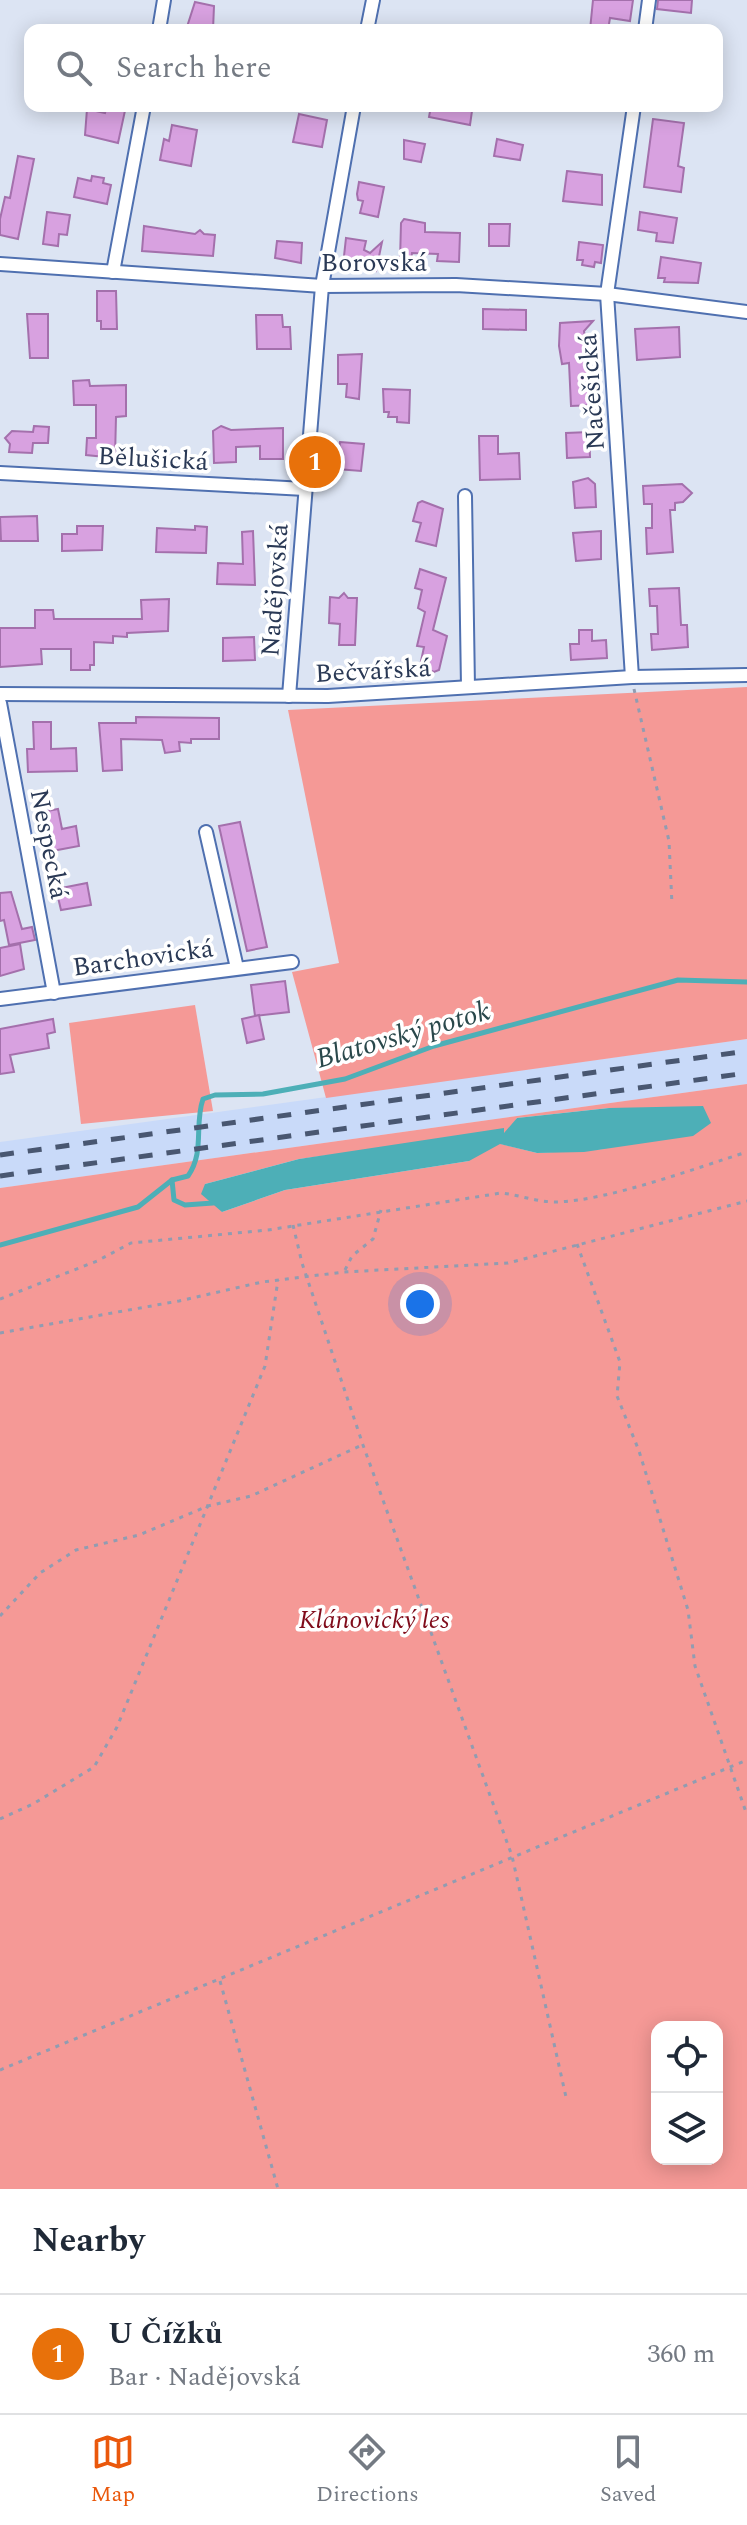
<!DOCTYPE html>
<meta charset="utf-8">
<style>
:root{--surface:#fff;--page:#f2f2f3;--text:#1f2937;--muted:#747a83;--line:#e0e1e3;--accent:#ea580c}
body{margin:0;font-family:Spectral,serif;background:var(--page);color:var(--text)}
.controls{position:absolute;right:24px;bottom:24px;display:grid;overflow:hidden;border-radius:16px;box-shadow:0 4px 20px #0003}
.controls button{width:72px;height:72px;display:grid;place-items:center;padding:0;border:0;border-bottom:2px solid var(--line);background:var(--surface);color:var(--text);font:40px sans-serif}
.you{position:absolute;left:420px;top:1304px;width:28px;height:28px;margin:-20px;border:6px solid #fff;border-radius:50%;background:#1a73e8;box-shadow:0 0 0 12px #1a73e833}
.badge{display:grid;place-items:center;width:52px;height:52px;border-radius:50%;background:var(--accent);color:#fff;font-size:26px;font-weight:700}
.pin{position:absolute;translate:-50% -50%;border:4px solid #fff;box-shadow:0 2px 8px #0006}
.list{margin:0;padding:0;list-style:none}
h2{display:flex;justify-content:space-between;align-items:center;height:104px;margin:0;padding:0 32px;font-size:34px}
h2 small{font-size:26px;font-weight:400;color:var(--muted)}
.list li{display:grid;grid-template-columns:52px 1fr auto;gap:24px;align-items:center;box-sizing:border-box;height:120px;padding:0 32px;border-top:2px solid var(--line)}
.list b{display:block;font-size:30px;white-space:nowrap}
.list p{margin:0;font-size:26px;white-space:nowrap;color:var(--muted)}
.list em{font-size:26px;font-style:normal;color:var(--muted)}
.icon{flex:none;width:44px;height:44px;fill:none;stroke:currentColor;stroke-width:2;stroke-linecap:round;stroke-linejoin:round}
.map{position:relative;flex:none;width:747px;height:2189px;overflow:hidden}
.search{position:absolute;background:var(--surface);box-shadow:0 4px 20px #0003;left:24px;right:24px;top:24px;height:88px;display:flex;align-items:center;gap:20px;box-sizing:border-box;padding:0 28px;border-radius:16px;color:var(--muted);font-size:30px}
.sheet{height:224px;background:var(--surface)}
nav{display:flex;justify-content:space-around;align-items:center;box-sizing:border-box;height:112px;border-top:2px solid var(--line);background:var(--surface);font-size:22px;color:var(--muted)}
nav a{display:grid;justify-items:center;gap:4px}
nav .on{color:var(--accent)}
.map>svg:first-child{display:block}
.built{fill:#c9daf9}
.green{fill:#f59996;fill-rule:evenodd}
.water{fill:#4dafb7}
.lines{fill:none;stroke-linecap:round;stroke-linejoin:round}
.stream{stroke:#4dafb7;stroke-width:5}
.building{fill:#d8a1e0;stroke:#a470ac;stroke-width:2}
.street-casing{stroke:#4f70b0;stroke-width:16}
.path{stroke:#919cb1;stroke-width:3;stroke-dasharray:4 6;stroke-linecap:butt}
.street{stroke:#fff;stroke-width:12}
.rail{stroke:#495771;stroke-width:5;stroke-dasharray:14 14;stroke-linecap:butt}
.labels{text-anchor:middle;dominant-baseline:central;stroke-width:7;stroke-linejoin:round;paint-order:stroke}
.street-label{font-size:26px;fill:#2a3955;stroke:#fff}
.park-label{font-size:26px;font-style:italic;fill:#800c1b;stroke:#fff}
.water-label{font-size:28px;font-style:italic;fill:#29484b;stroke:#fff}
</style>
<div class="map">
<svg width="747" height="2189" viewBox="0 0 747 2189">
<rect width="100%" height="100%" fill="#dce4f3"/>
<path class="built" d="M747,1039V1084L0,1188V1142Z"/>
<g class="green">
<path d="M747,687V1039L326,1098L292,972L339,963L288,710Z"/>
<path d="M195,1005L213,1111L81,1124L69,1023Z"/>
<path d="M747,1084V2189H0V1188ZM609,1108L605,1149L537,1153L501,1144L517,1118ZM337,1154L469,1161L285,1190L222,1212L205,1184L299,1159ZM657,2027H717V2159H657Z"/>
</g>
<path class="water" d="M703,1106L711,1123L693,1136L584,1152L537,1153L500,1144L469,1161L285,1190L222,1212L201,1194L205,1184L299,1159L504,1128V1133L517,1118L609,1108Z"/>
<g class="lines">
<g class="stream">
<path d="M172,1180L174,1200L185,1205L213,1203"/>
<path d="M0,1245L138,1207L172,1180L188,1176C205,1152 194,1125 203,1099L215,1095L263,1094L345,1079L434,1046L678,980L747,982"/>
</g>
</g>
<g class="building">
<path d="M593,0H633L630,21L610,18L608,30H590Z"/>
<path d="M658,0H692L691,13L657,9Z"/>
<path d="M195,2L214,6L213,30H186Z"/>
<path d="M107,106H126L118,143L85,135L87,109L105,113Z"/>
<path d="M431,106H455L472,111L470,125L429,117Z"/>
<path d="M299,114L327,120L322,147L293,142Z"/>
<path d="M653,119L684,123L678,166L684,168L681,192L644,187Z"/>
<path d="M172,125L197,130L191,166L160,160L164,139L169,141Z"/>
<path d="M497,139L523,145L520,160L494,156Z"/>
<path d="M404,140L425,144L421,162L404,159Z"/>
<path d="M18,156L34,159L18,239L0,235V219L5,197L10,198Z"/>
<path d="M567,171L602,175V205L563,201Z"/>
<path d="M92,176L104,178L103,183L111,185L107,204L74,197L78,178L91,181Z"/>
<path d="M359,182L384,187L378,217L360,213L363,201L358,200L357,194Z"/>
<path d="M47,212L70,215L67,235L59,234L58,246L43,244Z"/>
<path d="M640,212L677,218L673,243L656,241L657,233L638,230Z"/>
<path d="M404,219L425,223V232L460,233L459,262L437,261L438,254L412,253L411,261H400L401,223Z"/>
<path d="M489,224H510L509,246H489Z"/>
<path d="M144,226L195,234L200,230L204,234L215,235L213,256L142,251Z"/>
<path d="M346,238L366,241L364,250L370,253L382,242L376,271L343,265Z"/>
<path d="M277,241L302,243L301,263L275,258Z"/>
<path d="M579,242L603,245L601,263L595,262L594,267L582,265L583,260H577Z"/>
<path d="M661,257L701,263L698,283L664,282L665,278H658Z"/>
<path d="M97,291H116L117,329H101V321H97Z"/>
<path d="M483,309L526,310V330L483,329Z"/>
<path d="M27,314H48V358H30Z"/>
<path d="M256,315H282L283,327H290L291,349H257Z"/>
<path d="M593,321L584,331L595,405L571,406L569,363L562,364L559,346L560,323Z"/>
<path d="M679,327L680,357L637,360L635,329Z"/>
<path d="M362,354L359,399L346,397L347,384H338V355Z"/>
<path d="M89,380L90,386L126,385V416L116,417L115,458L86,455L87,438H96V405H74L73,381Z"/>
<path d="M383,389L410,390L409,423L397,422V417H388L389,412H384Z"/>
<path d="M34,426L49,427L48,443H33L32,453L9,452L10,444L5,438L12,431L33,432Z"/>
<path d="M221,426L231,430L283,428V459H260V446L236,447V462L214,463L213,431Z"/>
<path d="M589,432L590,457L567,458L566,433Z"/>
<path d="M479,436H498V454L519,453L520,479L480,480Z"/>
<path d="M340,442L364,444L361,471L337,469Z"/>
<path d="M588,478L595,484L596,507L575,508L573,482Z"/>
<path d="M682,484L692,493L683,502L675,503V510H670L673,552L647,554L646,528H652V504H644L643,486Z"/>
<path d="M422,501L443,509L436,546L416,541L421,523L413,521L418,503Z"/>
<path d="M37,516L38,541H1L0,517Z"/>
<path d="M77,526H103L102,550L62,551V534H77Z"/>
<path d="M195,526L207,527L206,553L156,552L157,528L195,530Z"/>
<path d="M253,531L255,585L217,584L218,563L243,564L242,532Z"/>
<path d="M601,531V559L576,561L573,533Z"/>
<path d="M420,569L446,578L433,630L447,636L439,670L434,672L420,666L424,647L417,646L425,612L418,608L422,590L415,588Z"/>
<path d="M679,588L681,625H687L688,647L652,650L651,634H658L657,606H650L649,589Z"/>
<path d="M344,593L348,598H357L355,645H339L340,624L329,623L330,597L339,598Z"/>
<path d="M169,599L168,631L127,633V637L113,636V643L94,642V665H90V670H71V649H41L42,664L0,667V628H35V610H53L54,619H142L141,600Z"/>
<path d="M579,630H592V641L606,640L607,658L571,660L570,644H579Z"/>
<path d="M254,637L255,660L223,661V638Z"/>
<path d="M136,717L219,718V739H191V743L179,742L180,751L165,753L162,740L121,739L122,770L103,771L99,723H136Z"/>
<path d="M33,722H51V749L76,748L77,771L28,772L27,749H34Z"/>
<path d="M58,809L62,829L76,826L79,846L52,851L42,812Z"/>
<path d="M240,822L267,947L247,951L219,826Z"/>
<path d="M87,883L91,905L61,910L56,889Z"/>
<path d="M11,892L22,929L32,927L35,940L9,945L4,920L0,921V893Z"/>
<path d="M20,944L24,969L0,976V948Z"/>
<path d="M285,981L289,1012L255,1016L251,985Z"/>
<path d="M259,1015L264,1039L247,1043L242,1019Z"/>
<path d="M53,1019L55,1032L47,1034L49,1048L10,1055L14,1072L0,1074V1029Z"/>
</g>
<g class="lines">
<g class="street-casing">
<g id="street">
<path d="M159,30L164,0"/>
<path d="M367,30L373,0"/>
<path d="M645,30L649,0"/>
<path d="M0,264L322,286L456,285L607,294L747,312"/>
<path d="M113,272L144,106"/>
<path d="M0,473L305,489"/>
<path d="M465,496L468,687"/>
<path d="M632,677L607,294L634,106"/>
<path d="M0,694L328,696L632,677L747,675"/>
<path d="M289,696L322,286L354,106"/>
<path d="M0,703L54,993"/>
<path d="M206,832L237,968"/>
<path d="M0,999L292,962"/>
</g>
</g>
<g class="path">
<path d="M634,689L669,841L672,905"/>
<path d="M293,1225L302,1263L363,1445L512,1856L566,2097"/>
<path d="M577,1244L620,1362L617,1396L639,1451L688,1610L695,1666L747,1815"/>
<path d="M345,1270L352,1256L373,1239L381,1210"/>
<path d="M0,1299L97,1261L131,1243L268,1230L501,1193C520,1195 536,1202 556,1202C607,1201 696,1168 747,1152"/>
<path d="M0,1333L179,1301L262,1282L344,1272L508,1263L747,1201"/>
<path d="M0,1616L40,1573L76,1550L139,1535L208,1506L251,1496L362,1445"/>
<path d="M0,1819L33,1804L94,1767L117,1727L265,1366L278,1280"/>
<path d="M220,1981L278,2189"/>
<path d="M0,2070L747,1760"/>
</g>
<use href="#street" class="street"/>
<g class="rail">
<path d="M0,1155L747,1051"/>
<path d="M0,1176L747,1073"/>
</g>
</g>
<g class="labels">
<g class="street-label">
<text x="374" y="263">Borovská</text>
<text transform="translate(592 392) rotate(-94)">Načešická</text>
<text transform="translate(153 459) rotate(3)">Bělušická</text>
<text transform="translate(275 590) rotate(-86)">Nadějovská</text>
<text transform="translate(373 671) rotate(-3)">Bečvářská</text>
<text transform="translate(49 844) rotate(79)">Nespecká</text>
<text transform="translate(143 958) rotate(-8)">Barchovická</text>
</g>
<g class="park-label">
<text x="374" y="1620">Klánovický les</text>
</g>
<g class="water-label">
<text transform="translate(403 1035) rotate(-16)">Blatovský potok</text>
</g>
</g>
</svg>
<div class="controls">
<button><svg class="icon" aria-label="locate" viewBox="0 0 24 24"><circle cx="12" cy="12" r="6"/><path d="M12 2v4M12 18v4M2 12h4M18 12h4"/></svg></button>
<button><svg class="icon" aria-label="layers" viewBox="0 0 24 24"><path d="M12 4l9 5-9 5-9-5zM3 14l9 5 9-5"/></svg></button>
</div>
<div class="you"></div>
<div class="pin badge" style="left:315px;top:462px;background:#e8710a">1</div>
<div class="search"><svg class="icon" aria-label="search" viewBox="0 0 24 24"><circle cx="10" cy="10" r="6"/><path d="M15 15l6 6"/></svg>Search here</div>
</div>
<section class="sheet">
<h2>Nearby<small></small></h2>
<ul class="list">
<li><span class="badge" style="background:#e8710a">1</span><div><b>U Čížků</b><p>Bar · Nadějovská</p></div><em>360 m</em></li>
</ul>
</section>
<nav>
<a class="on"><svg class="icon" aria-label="map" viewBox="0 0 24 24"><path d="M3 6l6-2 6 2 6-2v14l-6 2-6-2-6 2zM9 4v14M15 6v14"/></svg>Map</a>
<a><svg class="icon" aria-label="directions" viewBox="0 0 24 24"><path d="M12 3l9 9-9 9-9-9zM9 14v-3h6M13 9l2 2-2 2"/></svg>Directions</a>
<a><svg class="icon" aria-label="saved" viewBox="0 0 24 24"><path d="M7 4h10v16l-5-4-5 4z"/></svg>Saved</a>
</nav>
